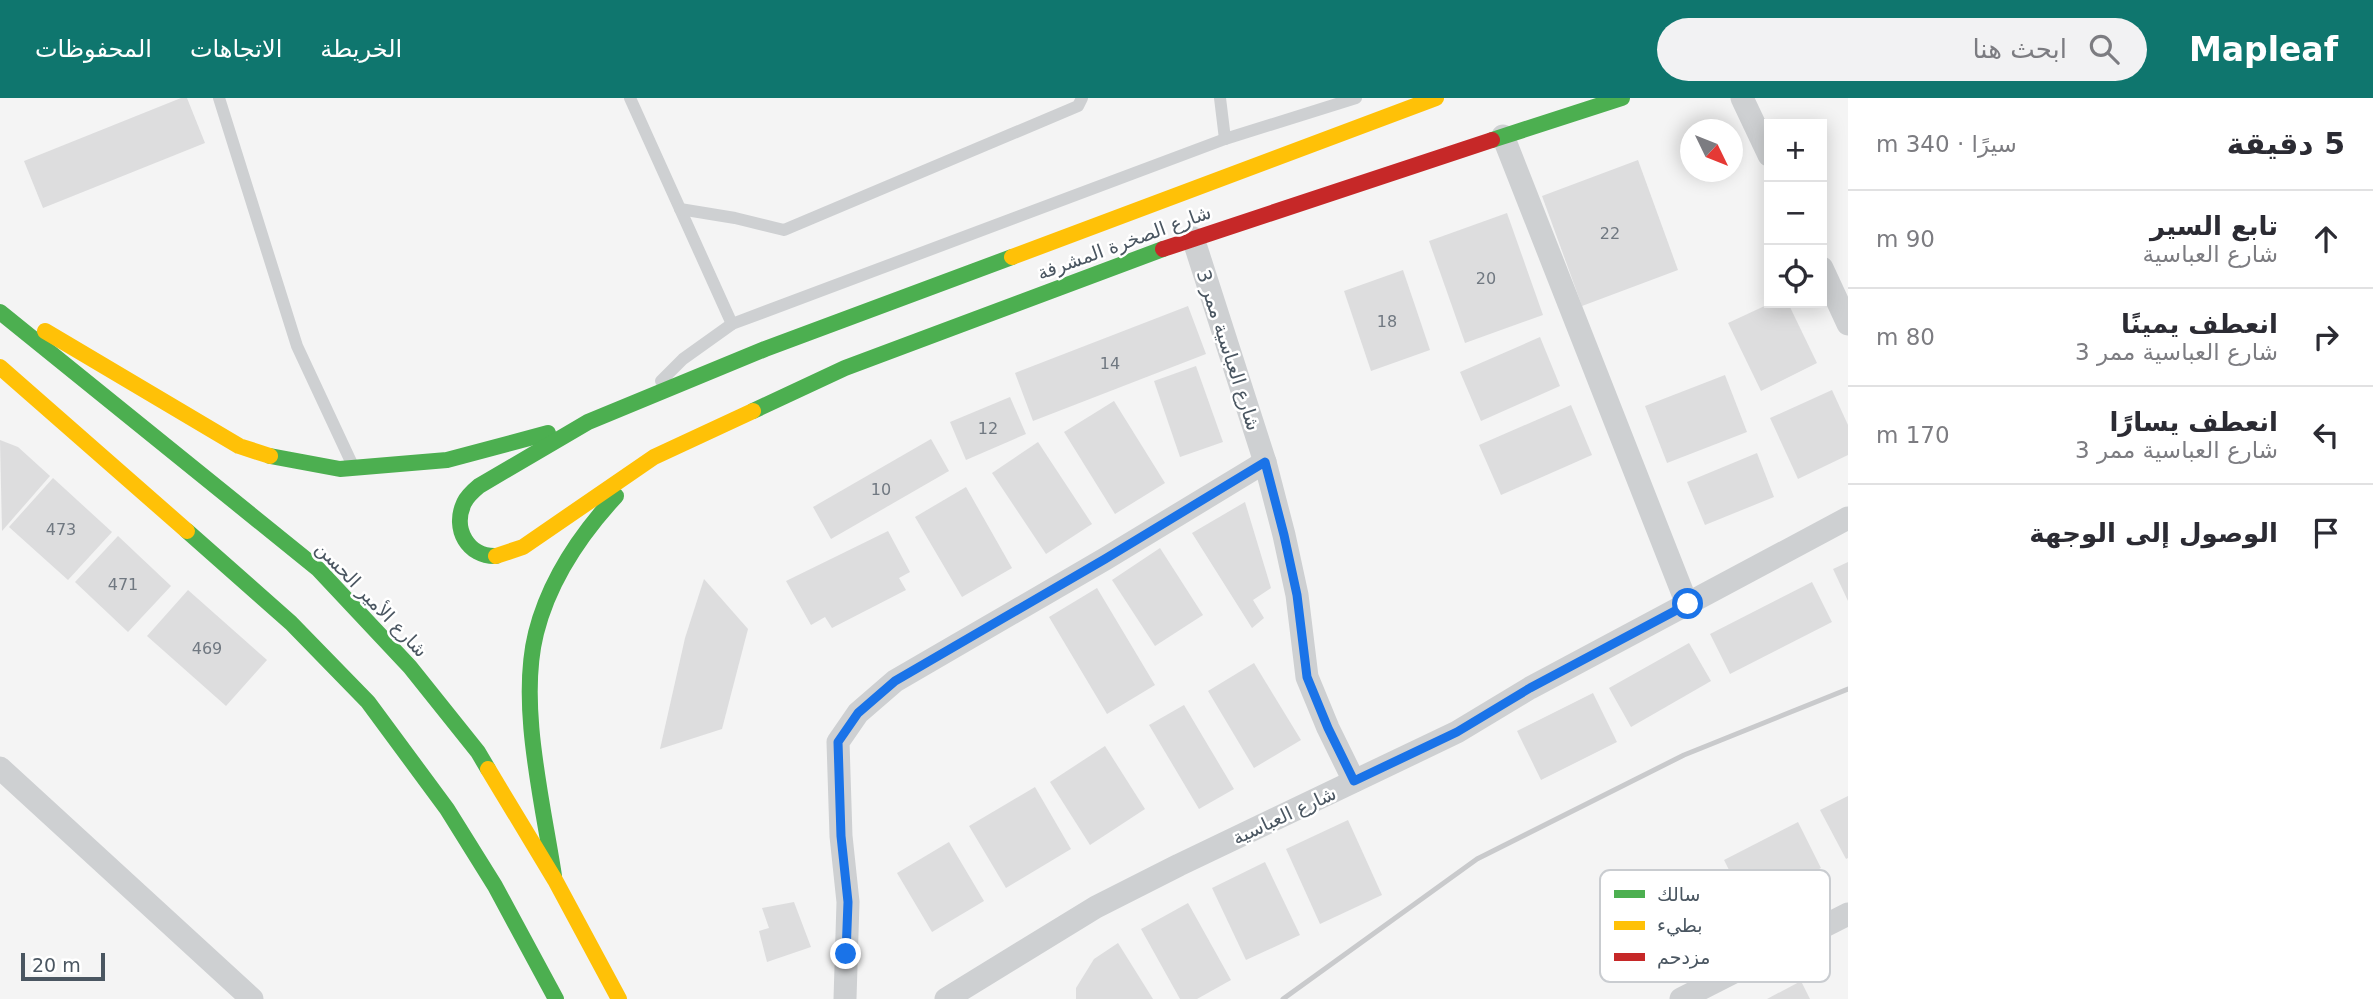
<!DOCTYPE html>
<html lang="ar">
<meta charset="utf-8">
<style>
:root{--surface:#fff;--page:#f2f2f3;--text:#2b2b33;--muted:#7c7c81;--line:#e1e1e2;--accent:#0f766e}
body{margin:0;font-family:"DejaVu Sans",Vazirmatn,sans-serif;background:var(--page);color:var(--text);direction:rtl}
.controls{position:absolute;right:21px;top:21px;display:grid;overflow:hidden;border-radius:0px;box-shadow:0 4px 18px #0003}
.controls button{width:63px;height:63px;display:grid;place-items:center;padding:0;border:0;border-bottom:2px solid var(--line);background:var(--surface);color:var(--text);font:35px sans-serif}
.compass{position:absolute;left:1680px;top:21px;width:63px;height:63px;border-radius:50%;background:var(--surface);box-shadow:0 4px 18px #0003;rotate:133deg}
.scale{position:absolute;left:21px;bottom:18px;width:84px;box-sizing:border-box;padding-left:7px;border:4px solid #4a5661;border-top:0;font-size:19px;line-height:24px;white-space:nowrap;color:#4a5661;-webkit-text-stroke:5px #fff;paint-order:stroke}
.stop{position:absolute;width:21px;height:21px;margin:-16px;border:5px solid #1a73e8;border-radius:50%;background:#fff}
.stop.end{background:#1a73e8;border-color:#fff;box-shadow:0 2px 7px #0008}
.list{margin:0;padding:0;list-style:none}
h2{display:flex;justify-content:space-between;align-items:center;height:91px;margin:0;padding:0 28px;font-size:30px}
h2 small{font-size:23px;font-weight:400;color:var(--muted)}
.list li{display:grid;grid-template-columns:46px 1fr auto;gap:21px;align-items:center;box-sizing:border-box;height:98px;padding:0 28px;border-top:2px solid var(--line)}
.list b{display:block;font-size:26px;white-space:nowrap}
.list p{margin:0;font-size:23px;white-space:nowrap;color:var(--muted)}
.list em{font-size:23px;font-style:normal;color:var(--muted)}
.icon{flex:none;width:38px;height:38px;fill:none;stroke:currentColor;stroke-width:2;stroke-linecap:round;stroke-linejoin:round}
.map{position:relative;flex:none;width:1848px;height:901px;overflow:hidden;direction:ltr}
header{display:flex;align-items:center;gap:42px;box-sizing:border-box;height:98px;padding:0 35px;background:var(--accent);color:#fff}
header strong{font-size:33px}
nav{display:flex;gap:38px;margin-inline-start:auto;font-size:24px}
.search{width:490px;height:63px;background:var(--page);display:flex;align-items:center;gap:18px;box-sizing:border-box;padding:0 24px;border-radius:38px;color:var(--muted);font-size:26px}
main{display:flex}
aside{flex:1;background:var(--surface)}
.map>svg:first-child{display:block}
.building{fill:#ddddde}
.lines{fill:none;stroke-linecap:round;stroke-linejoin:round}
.lane{stroke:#ced0d2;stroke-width:12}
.street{stroke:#ced0d2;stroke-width:23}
.fast{stroke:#4caf50;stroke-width:16}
.slow{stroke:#ffc107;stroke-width:16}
.jam{stroke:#c62828;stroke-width:16}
.rail{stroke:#c9cacc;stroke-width:5}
.route{stroke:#1a73e8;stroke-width:9}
.labels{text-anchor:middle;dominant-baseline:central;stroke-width:5;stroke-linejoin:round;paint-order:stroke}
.number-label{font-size:16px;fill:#707881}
.street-label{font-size:19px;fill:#4a5661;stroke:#fff}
.key{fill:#fff;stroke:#c9ccd0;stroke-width:2}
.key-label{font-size:19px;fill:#4a5661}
</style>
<header>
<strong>Mapleaf</strong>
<div class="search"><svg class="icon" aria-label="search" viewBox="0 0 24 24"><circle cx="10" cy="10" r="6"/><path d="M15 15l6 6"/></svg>ابحث هنا</div>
<nav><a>الخريطة</a><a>الاتجاهات</a><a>المحفوظات</a></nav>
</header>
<main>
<aside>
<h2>5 دقيقة<small>سيرًا · 340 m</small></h2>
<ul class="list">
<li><svg class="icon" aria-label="ahead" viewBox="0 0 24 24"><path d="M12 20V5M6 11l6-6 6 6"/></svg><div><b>تابع السير</b><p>شارع العباسية</p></div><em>90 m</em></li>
<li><svg class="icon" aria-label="right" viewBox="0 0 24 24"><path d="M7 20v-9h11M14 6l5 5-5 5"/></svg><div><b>انعطف يمينًا</b><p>شارع العباسية ممر 3</p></div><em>80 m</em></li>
<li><svg class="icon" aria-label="left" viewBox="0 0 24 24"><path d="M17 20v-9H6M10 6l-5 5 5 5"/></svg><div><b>انعطف يسارًا</b><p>شارع العباسية ممر 3</p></div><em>170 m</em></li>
<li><svg class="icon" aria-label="arrive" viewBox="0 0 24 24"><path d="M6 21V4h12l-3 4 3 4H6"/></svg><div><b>الوصول إلى الوجهة</b></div></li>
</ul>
</aside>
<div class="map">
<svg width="1848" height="901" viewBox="0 0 1848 901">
<rect width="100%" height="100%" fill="#f4f4f4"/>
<g class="building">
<path d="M181,0H187L205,45L43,110L24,63Z"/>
<path d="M1638,62L1678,172L1582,208L1542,98Z"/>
<path d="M1507,115L1543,217L1465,245L1429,143Z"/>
<path d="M1403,172L1430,252L1371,273L1344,193Z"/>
<path d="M1771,205H1788L1817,265L1761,293L1728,225Z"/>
<path d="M1188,208L1206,256L1033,323L1015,275Z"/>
<path d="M1540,239L1560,288L1481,323L1460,274Z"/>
<path d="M1196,268L1223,344L1180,359L1154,283Z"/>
<path d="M1725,277L1747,334L1667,365L1645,308Z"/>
<path d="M1832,292L1848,327V357L1798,381L1770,320Z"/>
<path d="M1010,299L1026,336L966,362L950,324Z"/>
<path d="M1114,303L1165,385L1115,416L1064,334Z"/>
<path d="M1571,307L1592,357L1501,397L1479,347Z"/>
<path d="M931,341L949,373L831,441L813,409Z"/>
<path d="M0,342L18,349L50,378L2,433Z"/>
<path d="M1038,344L1092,426L1046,456L992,375Z"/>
<path d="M1757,355L1774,399L1705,427L1687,384Z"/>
<path d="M53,380L112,434L68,482L9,429Z"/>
<path d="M966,389L1012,470L962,499L915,419Z"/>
<path d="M1245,404L1271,490L1253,502L1264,520L1252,530L1192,435Z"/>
<path d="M888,433L910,474L899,480L906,492L832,530L825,519L811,527L786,483Z"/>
<path d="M118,438L171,488L128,534L75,484Z"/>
<path d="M1160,450L1203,517L1155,548L1112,482Z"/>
<path d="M1848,464V503L1833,471Z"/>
<path d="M704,481L748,531L722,631L660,651L685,540Z"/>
<path d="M1812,484L1832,524L1730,576L1710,536Z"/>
<path d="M1097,490L1155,587L1107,616L1049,519Z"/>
<path d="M188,492L267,562L226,608L147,538Z"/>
<path d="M1689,545L1711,583L1631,629L1609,590Z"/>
<path d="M1254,565L1301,642L1254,670L1208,593Z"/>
<path d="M1593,595L1617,644L1541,682L1517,633Z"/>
<path d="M1184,607L1234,691L1199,711L1149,627Z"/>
<path d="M1105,648L1145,711L1090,747L1050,684Z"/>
<path d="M1035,689L1071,751L1006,790L969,728Z"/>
<path d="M1848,698V760L1846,761L1820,712Z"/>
<path d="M1348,722L1382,797L1320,826L1286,751Z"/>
<path d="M1798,724L1821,770L1747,808L1724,762Z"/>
<path d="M949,744L984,803L932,834L897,775Z"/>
<path d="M1265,764L1300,837L1246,862L1212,790Z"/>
<path d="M794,804L811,849L767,864L759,833L769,830L762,810Z"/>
<path d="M1188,805L1231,882L1197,901H1180L1141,831Z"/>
<path d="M1118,845L1153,901H1076V890L1094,861Z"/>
<path d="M1801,883L1810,901H1767Z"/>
</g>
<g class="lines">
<g class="lane">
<path d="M219,0L297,248L353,368"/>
<path d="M630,0L732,226"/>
<path d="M1220,0L1225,41"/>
<path d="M680,111L735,120L784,132L1078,8L1082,0"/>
<path d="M661,283L683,261L732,226L1225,41L1356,0"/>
</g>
<g class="street">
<path d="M1742,0L1769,57"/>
<path d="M1503,38L1687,506"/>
<path d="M1193,140L1265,364L1284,437L1297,497L1307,579L1328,630L1354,683"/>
<path d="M1822,170L1848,226"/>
<path d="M0,670L252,901"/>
<path d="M845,901L848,804L841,738L838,644L858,615L895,583L1105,461L1265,364"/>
<path d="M946,901L1096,809L1179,767L1457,634L1530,590L1848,420"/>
<path d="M1681,901L1848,816"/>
</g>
<g class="fast">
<path d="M1492,42L1622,0"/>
<path d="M0,214L318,471L410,569L478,654L488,671"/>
<path d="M753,313L845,270L1163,151"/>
<path d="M270,358L340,371L447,362L548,335"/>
<path d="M187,433L291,525L368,604L447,711L495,788L556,901"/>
<path d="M496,458C468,459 452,431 464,405C467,398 473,393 479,388L588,324L765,251L1012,159"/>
<path d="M554,778C543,705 518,607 536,535C549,483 580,437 616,398"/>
</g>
<g class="slow">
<path d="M1012,159L1436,0"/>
<path d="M45,233L239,348L270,358"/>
<path d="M0,269L187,433"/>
<path d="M496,458L523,449L654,359L753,313"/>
<path d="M488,671L555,782L619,901"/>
</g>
<path class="jam" d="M1163,151L1492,42"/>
<path class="rail" d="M1283,901L1477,761L1684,657L1848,591"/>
</g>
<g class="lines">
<path class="route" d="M846,856L848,804L841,738L838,644L858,615L895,583L1105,461L1265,364L1284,437L1297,497L1307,579L1328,630L1354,683L1457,634L1530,590L1688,506"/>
</g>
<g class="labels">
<g class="number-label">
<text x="1610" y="135">22</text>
<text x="1486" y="180">20</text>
<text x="1387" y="223">18</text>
<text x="1110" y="265">14</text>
<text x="988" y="330">12</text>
<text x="881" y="391">10</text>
<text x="61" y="431">473</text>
<text x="123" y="486">471</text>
<text x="207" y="550">469</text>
</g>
<g class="street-label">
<text transform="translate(1124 144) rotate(-20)">شارع الصخرة المشرفة</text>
<text transform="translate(1229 252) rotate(72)">شارع العباسية ممر 3</text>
<text transform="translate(372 501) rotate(46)">شارع الأمير الحسن</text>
<text transform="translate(1284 717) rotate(-25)">شارع العباسية</text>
</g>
</g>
<rect x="1600" y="772" width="230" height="112" rx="10" class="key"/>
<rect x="1614" y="792" width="31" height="8" fill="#4caf50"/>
<rect x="1614" y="823" width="31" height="9" fill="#ffc107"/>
<rect x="1614" y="855" width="31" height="8" fill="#c62828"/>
<g class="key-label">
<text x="1657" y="803">سالك</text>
<text x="1657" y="834">بطيء</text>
<text x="1657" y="866">مزدحم</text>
</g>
</svg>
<div class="controls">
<button>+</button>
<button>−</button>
<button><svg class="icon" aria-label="locate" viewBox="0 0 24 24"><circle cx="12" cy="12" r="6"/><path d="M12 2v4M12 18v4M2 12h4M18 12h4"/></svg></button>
</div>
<svg class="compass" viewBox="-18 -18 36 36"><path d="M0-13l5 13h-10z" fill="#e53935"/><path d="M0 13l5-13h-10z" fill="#7c7c81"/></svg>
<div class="scale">20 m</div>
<div class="stop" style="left:1688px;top:506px"></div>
<div class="stop end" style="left:846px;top:856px"></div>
</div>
</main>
